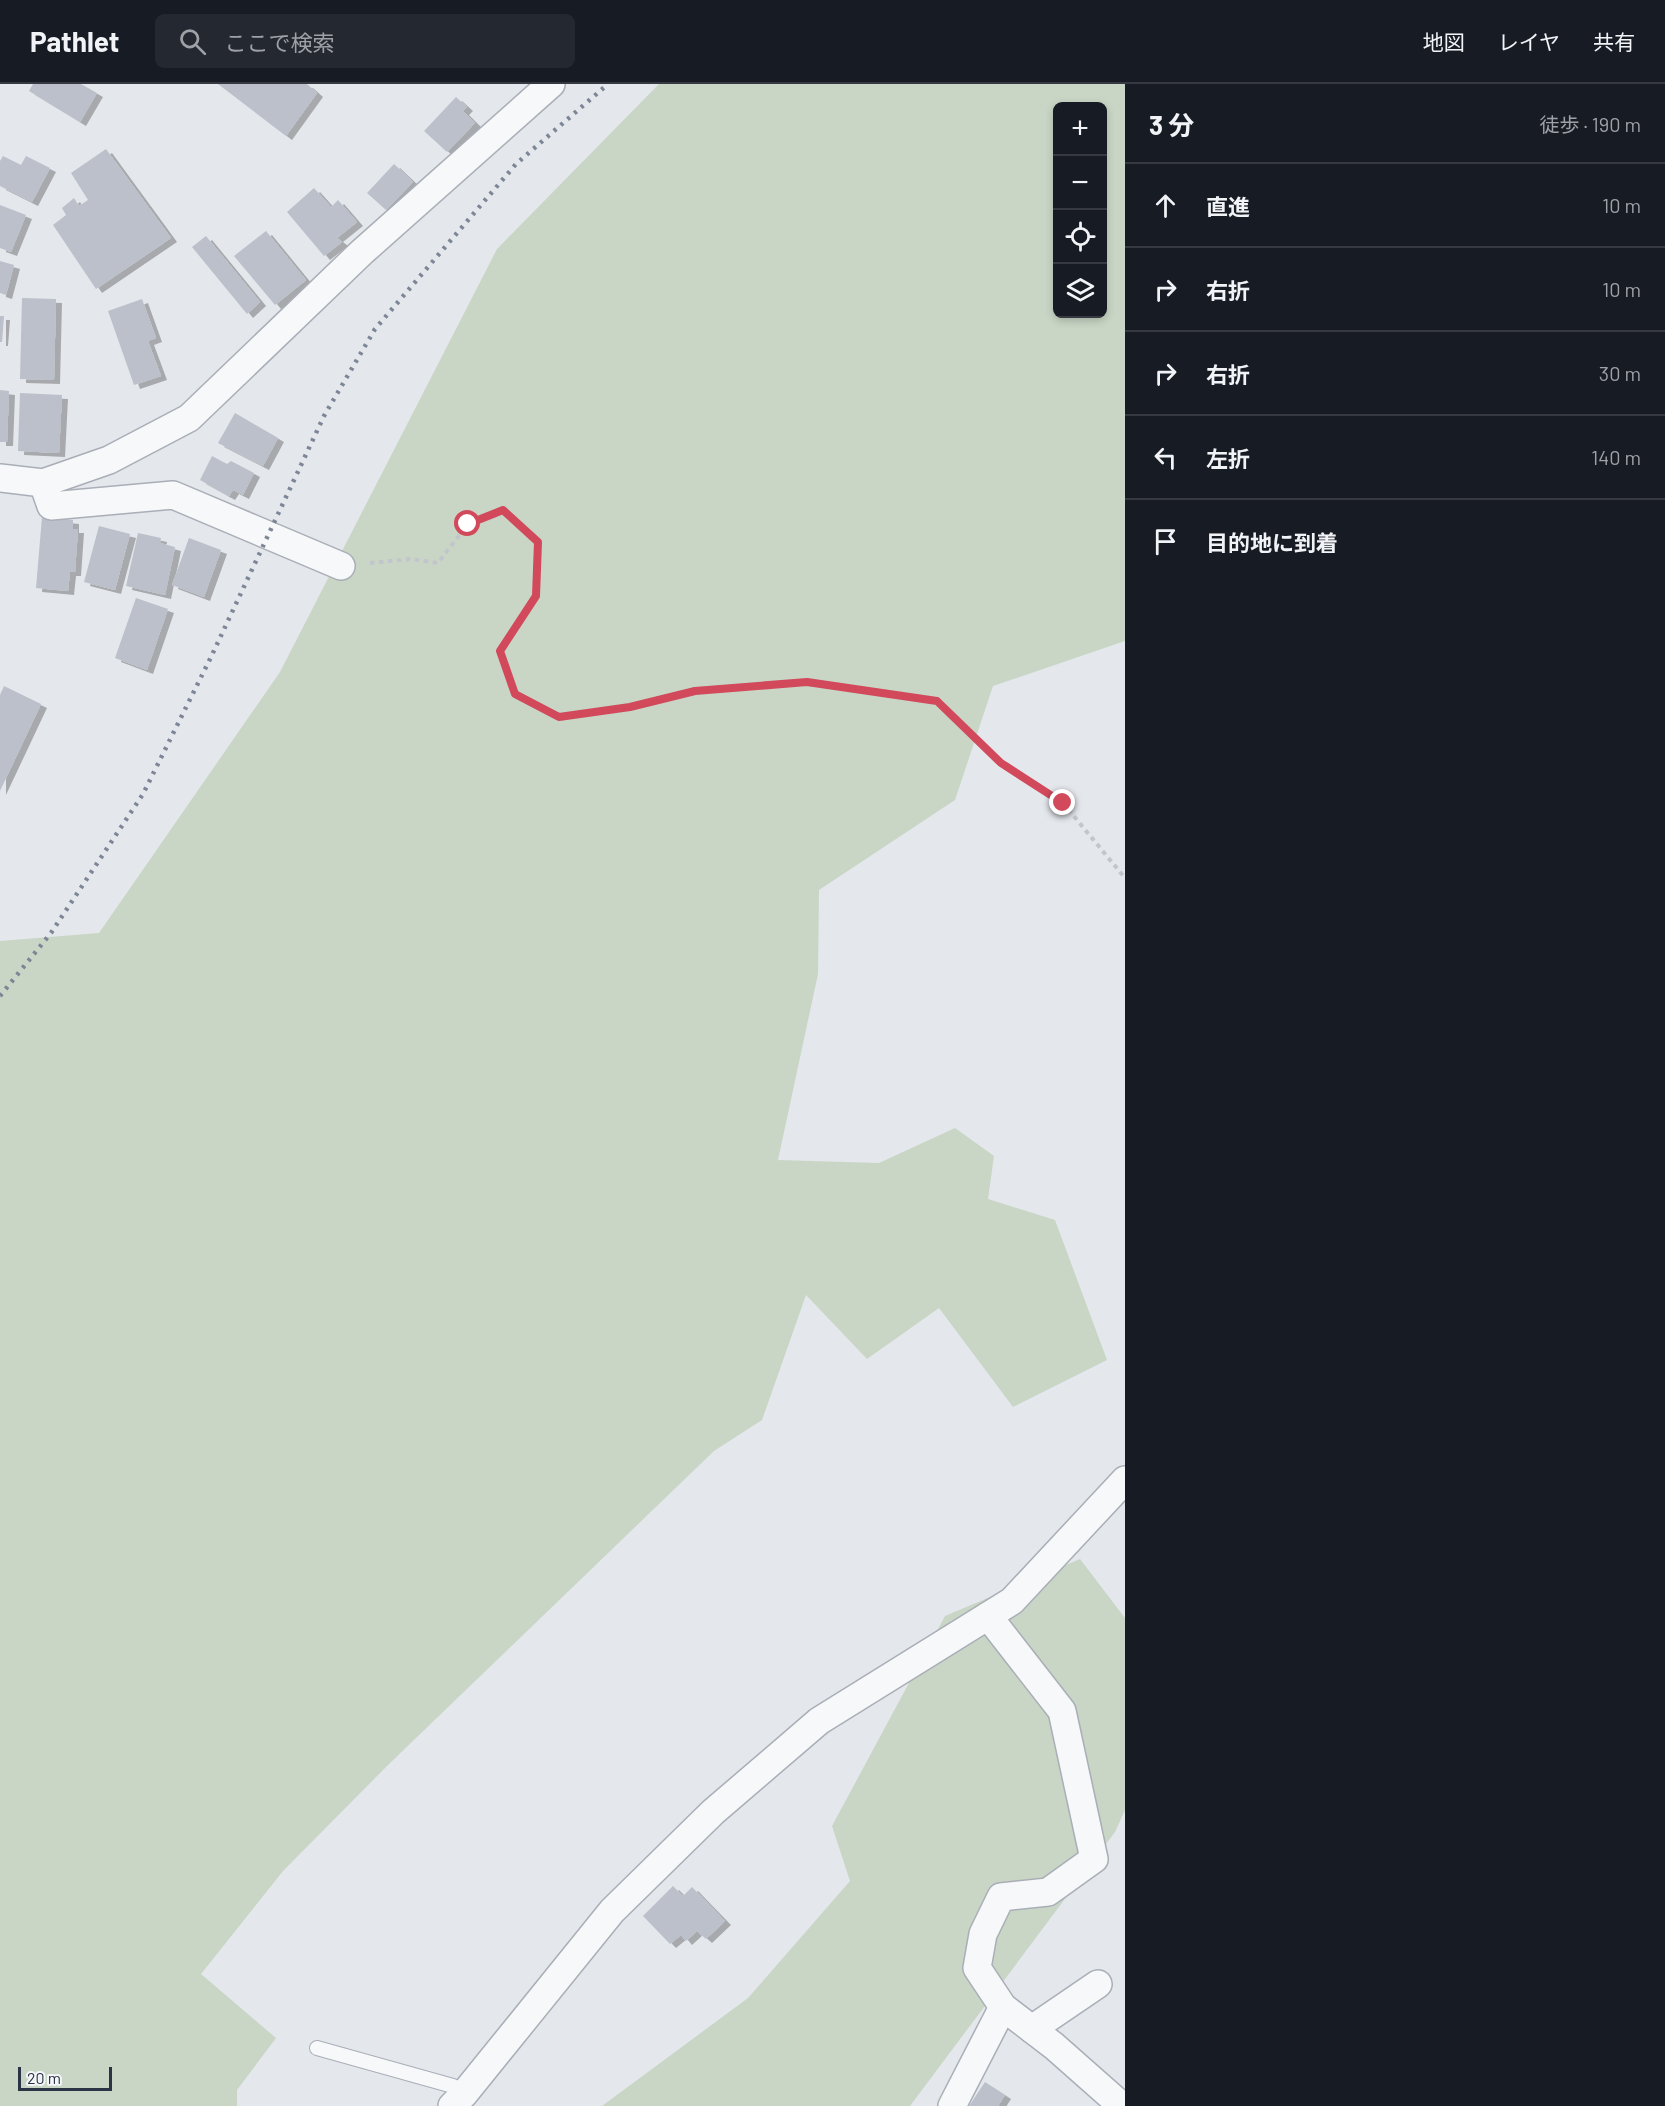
<!DOCTYPE html>
<html lang="ja">
<meta charset="utf-8">
<style>
:root{--surface:#171b24;--page:#242831;--text:#f1f3f6;--muted:#9ea1a6;--line:#363941}
body{margin:0;font-family:Barlow,"Noto Sans JP",sans-serif;background:var(--page);color:var(--text)}
.controls{position:absolute;right:18px;top:18px;display:grid;overflow:hidden;border-radius:9px;box-shadow:0 3px 9px #0003}
.controls button{width:54px;height:54px;display:grid;place-items:center;padding:0;border:0;border-bottom:2px solid var(--line);background:var(--surface);color:var(--text);font:30px sans-serif}
.scale{position:absolute;left:18px;bottom:15px;width:94px;box-sizing:border-box;padding-left:6px;border:3px solid #2b3445;border-top:0;font-size:16px;line-height:21px;white-space:nowrap;color:#2b3445;-webkit-text-stroke:4px #f4f6f9;paint-order:stroke}
.stop{position:absolute;width:18px;height:18px;margin:-14px;border:4px solid #d1495b;border-radius:50%;background:#fff}
.stop.end{background:#d1495b;border-color:#fff;box-shadow:0 2px 6px #0008}
.list{margin:0;padding:0;list-style:none}
h2{display:flex;justify-content:space-between;align-items:center;height:78px;margin:0;padding:0 24px;font-size:26px}
h2 small{font-size:20px;font-weight:400;color:var(--muted)}
.list li{display:grid;grid-template-columns:39px 1fr auto;gap:18px;align-items:center;box-sizing:border-box;height:84px;padding:0 24px;border-top:2px solid var(--line)}
.list b{display:block;font-size:22px;white-space:nowrap}
.list em{font-size:20px;font-style:normal;color:var(--muted)}
.icon{flex:none;width:33px;height:33px;fill:none;stroke:currentColor;stroke-width:2;stroke-linecap:round;stroke-linejoin:round}
.map{position:relative;flex:none;width:1125px;height:2022px;overflow:hidden}
header{display:flex;align-items:center;gap:36px;box-sizing:border-box;height:84px;padding:0 30px;background:var(--surface);border-bottom:2px solid var(--line)}
header strong{font-size:28px}
nav{display:flex;gap:33px;margin-inline-start:auto;font-size:21px}
.search{width:420px;height:54px;background:var(--page);display:flex;align-items:center;gap:15px;box-sizing:border-box;padding:0 21px;border-radius:9px;color:var(--muted);font-size:22px}
main{display:flex}
aside{flex:1;background:var(--surface)}
.map>svg:first-child{display:block}
.green{fill:#c9d6c5;fill-rule:evenodd}
.building{fill:#bbc0ca;filter:url(#shadow)}
.lines{fill:none;stroke-linecap:round;stroke-linejoin:round}
.service-casing{stroke:#a9aeb7;stroke-width:16}
.minor-casing{stroke:#a9aeb7;stroke-width:30}
.path{stroke:#c2c5cb;stroke-width:4;stroke-dasharray:4.5 4.5;stroke-linecap:butt}
.service{stroke:#f7f8fa;stroke-width:14}
.minor{stroke:#f7f8fa;stroke-width:27}
.rail{stroke:#7d8696;stroke-width:4.5;stroke-dasharray:3 6;stroke-linecap:butt}
.route{stroke:#d1495b;stroke-width:8}
</style>
<header>
<strong>Pathlet</strong>
<div class="search"><svg class="icon" aria-label="search" viewBox="0 0 24 24"><circle cx="10" cy="10" r="6"/><path d="M15 15l6 6"/></svg>ここで検索</div>
<nav><a>地図</a><a>レイヤ</a><a>共有</a></nav>
</header>
<main>
<div class="map">
<svg width="1125" height="2022" viewBox="0 0 1125 2022">
<defs>
<filter id="shadow"><feDropShadow dx="6" dy="4" stdDeviation="0" flood-color="#0004"/></filter>
</defs>
<rect width="100%" height="100%" fill="#e4e7ec"/>
<g class="green">
<path d="M659,0H1125V557L993,602L955,716L819,806L818,890L778,1076L879,1079L955,1044L994,1072L988,1115L1055,1136L1107,1276L1013,1323L939,1224L867,1275L806,1211L762,1336L714,1367L389,1680L283,1787L201,1890L276,1954L237,2006V2022H0V857L99,849L280,588L497,165ZM1058,22H1102V230H1058Z"/>
<path d="M1080,1475L1125,1534V1726L1115,1748L910,2022H602L748,1914L850,1797L832,1742L945,1532Z"/>
</g>
<g class="building">
<path d="M33,0H81L97,9L80,38L29,7Z"/>
<path d="M218,0H307L317,9L286,52Z"/>
<path d="M456,13L467,23L463,27L475,39L447,68L424,47Z"/>
<path d="M106,65L171,154L96,205L53,141L66,131L62,124L74,114L79,122L88,116L71,89Z"/>
<path d="M3,72L21,81L26,72L50,84L32,118L0,102V77Z"/>
<path d="M394,80L413,98L386,126L367,109Z"/>
<path d="M314,104L331,123L338,116L357,138L337,154L342,158L324,172L287,128Z"/>
<path d="M0,121L26,131L11,168L0,164Z"/>
<path d="M266,147L306,196L275,221L234,172Z"/>
<path d="M206,152L260,218L247,230L192,163Z"/>
<path d="M0,177L14,181L6,211L0,209Z"/>
<path d="M22,214L56,215L54,296L20,295Z"/>
<path d="M142,215L156,254L148,257L161,292L134,301L108,227Z"/>
<path d="M0,232H4L2,258H0Z"/>
<path d="M0,306L9,307L7,358H0Z"/>
<path d="M20,309L62,311L59,369L18,367Z"/>
<path d="M235,329L278,354L263,382L218,359Z"/>
<path d="M212,372L227,380L231,377L254,389L243,411L233,406L229,412L200,396Z"/>
<path d="M42,433L73,436V445H78L75,488H70L68,507L36,504Z"/>
<path d="M99,442L130,450L115,506L84,498Z"/>
<path d="M138,449L161,454L160,459L175,463L165,511L126,502Z"/>
<path d="M189,454L221,466L204,513L172,501Z"/>
<path d="M136,514L168,525L147,586L115,574Z"/>
<path d="M4,602L41,620L0,707V611Z"/>
<path d="M673,1802L683,1812L692,1803L725,1837L706,1855L697,1847L686,1857L681,1851L670,1860L643,1832Z"/>
<path d="M985,1998L1005,2011L998,2022H969Z"/>
</g>
<g class="lines">
<g class="service-casing">
<path id="service" d="M317,1964L453,2002L464,2010"/>
</g>
<g class="minor-casing">
<g id="minor">
<path d="M0,394L43,399L109,376L189,334L362,168L551,0"/>
<path d="M43,399L51,422L173,411L341,482"/>
<path d="M988,1532L1062,1627L1094,1775L1048,1808L1001,1813L983,1850L977,1884L1003,1923L1054,1962L1122,2022"/>
<path d="M1032,1945L1098,1900"/>
<path d="M452,2022L464,2010L612,1827L713,1728L819,1637L1012,1517L1125,1396"/>
<path d="M952,2022L1003,1923"/>
</g>
</g>
<path class="path" d="M370,479L411,475L438,479L468,440L503,426L538,458L536,512L499,567L515,610L559,633L630,623L695,607L807,599L937,617L1001,679L1063,719L1125,794"/>
<use href="#service" class="service"/>
<use href="#minor" class="minor"/>
<path class="rail" d="M0,912L51,849L143,710L211,573L324,332L375,245L516,80L608,0"/>
</g>
<g class="lines">
<path class="route" d="M468,440L503,426L538,458L536,512L500,567L515,610L559,633L630,623L695,607L807,598L937,617L1001,679L1063,719"/>
</g>
</svg>
<div class="controls">
<button>+</button>
<button>−</button>
<button><svg class="icon" aria-label="locate" viewBox="0 0 24 24"><circle cx="12" cy="12" r="6"/><path d="M12 2v4M12 18v4M2 12h4M18 12h4"/></svg></button>
<button><svg class="icon" aria-label="layers" viewBox="0 0 24 24"><path d="M12 4l9 5-9 5-9-5zM3 14l9 5 9-5"/></svg></button>
</div>
<div class="scale">20 m</div>
<div class="stop" style="left:468px;top:440px"></div>
<div class="stop end" style="left:1063px;top:719px"></div>
</div>
<aside>
<h2>3 分<small>徒歩 · 190 m</small></h2>
<ul class="list">
<li><svg class="icon" aria-label="ahead" viewBox="0 0 24 24"><path d="M12 20V5M6 11l6-6 6 6"/></svg><div><b>直進</b></div><em>10 m</em></li>
<li><svg class="icon" aria-label="right" viewBox="0 0 24 24"><path d="M7 20v-9h11M14 6l5 5-5 5"/></svg><div><b>右折</b></div><em>10 m</em></li>
<li><svg class="icon" aria-label="right" viewBox="0 0 24 24"><path d="M7 20v-9h11M14 6l5 5-5 5"/></svg><div><b>右折</b></div><em>30 m</em></li>
<li><svg class="icon" aria-label="left" viewBox="0 0 24 24"><path d="M17 20v-9H6M10 6l-5 5 5 5"/></svg><div><b>左折</b></div><em>140 m</em></li>
<li><svg class="icon" aria-label="arrive" viewBox="0 0 24 24"><path d="M6 21V4h12l-3 4 3 4H6"/></svg><div><b>目的地に到着</b></div></li>
</ul>
</aside>
</main>
